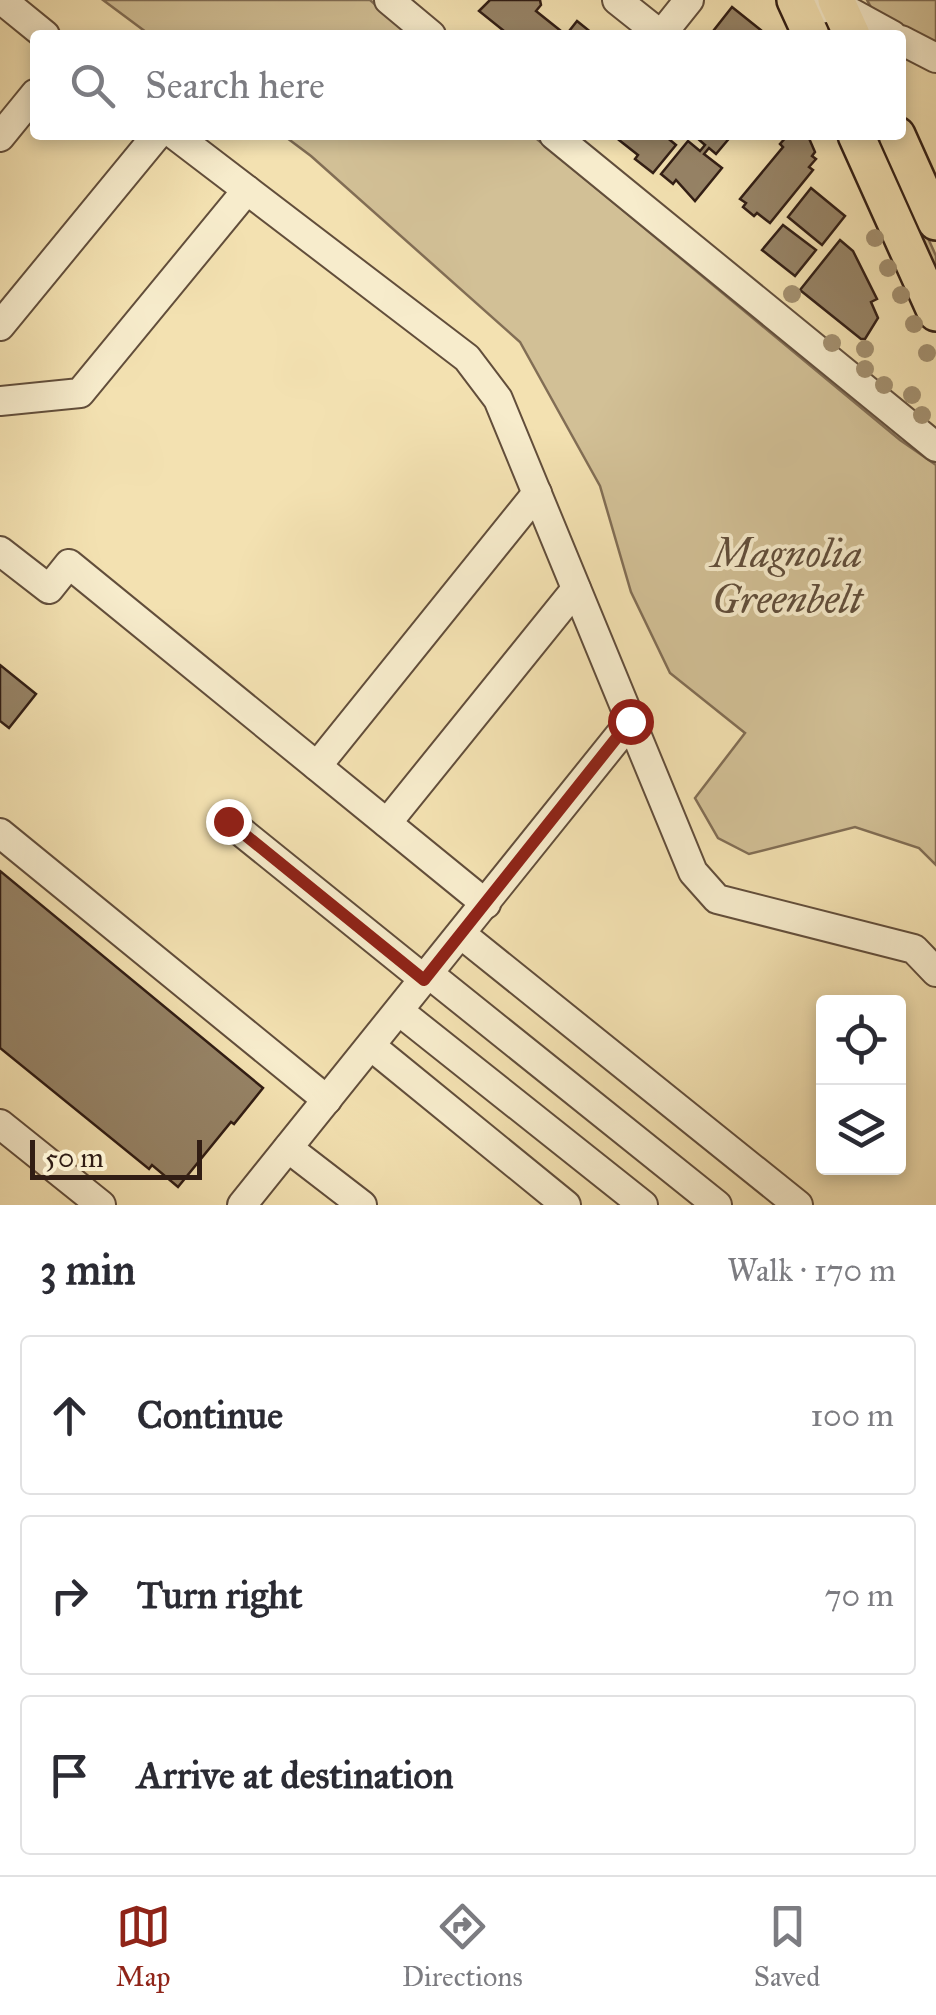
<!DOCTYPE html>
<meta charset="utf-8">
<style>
:root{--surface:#fff;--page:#f7f7f7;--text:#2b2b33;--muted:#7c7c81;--line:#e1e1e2;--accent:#8f2418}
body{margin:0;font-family:"IM FELL Great Primer",serif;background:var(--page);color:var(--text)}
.controls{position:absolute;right:30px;bottom:30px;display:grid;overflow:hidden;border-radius:10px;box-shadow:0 5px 15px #0003}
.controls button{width:90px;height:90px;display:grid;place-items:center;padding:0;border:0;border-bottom:2px solid var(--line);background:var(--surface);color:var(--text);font:50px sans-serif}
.scale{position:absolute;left:30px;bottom:25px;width:172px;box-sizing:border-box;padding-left:10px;border:5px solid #311d14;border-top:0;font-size:28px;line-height:35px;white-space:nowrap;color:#311d14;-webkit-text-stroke:8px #f7eccc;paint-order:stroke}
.stop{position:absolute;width:30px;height:30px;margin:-22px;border:8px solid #8f2418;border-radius:50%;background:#fff}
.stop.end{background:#8f2418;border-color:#fff;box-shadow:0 2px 10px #0008}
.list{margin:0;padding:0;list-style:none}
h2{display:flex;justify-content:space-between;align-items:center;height:130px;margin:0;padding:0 40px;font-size:42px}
h2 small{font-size:32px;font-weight:400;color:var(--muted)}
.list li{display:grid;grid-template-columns:65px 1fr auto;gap:30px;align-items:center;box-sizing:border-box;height:160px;margin:0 20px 20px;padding:0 20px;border:2px solid var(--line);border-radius:10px}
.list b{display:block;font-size:38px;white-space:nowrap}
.list em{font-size:32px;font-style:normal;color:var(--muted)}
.icon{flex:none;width:55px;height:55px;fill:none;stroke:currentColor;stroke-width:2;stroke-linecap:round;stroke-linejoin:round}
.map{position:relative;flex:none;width:936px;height:1205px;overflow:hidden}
.search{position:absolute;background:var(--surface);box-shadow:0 5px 15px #0003;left:30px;right:30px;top:30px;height:110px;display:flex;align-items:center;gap:25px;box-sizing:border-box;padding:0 35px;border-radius:10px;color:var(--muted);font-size:38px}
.sheet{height:670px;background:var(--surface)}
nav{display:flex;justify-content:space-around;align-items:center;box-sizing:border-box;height:140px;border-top:2px solid var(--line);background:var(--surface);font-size:28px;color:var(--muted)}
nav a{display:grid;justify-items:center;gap:5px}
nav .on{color:var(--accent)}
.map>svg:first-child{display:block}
.green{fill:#d2c096;stroke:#826e55;stroke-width:2.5}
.building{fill:#968366;stroke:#311d14;stroke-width:2.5}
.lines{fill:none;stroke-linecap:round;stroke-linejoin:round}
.minor-casing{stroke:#624e3b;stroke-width:32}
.major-casing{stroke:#311d14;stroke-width:40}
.minor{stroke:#f7eccc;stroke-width:28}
.major{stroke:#f3e1b1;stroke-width:35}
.tree{fill:#a39070}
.route{stroke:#8f2418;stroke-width:12}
.labels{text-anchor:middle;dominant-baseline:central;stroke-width:8;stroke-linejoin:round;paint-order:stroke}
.park-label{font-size:40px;font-style:italic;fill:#614e3b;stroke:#f7eccc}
</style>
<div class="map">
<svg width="936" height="1205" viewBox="0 0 936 1205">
<rect width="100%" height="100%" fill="#f3e1b1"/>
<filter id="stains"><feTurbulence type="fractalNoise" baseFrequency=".002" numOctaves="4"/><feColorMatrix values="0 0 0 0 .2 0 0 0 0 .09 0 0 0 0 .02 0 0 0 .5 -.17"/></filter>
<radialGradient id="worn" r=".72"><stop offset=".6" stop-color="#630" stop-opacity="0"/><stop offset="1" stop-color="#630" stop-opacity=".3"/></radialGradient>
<g class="green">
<path d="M103,0H370L411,35H150Z"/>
<path d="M867,0H936V44L873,11Z"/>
<path d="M283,135H532L900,440L936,465V865L919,848L855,827L749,854L718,838L695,798L745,733L670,673L631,592L600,486L520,342L311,156Z"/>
<path d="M864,135H882L936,256V293Z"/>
</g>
<g class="building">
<path d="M490,0H540L541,5L536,11L566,35H509L479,11Z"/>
<path d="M732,7L762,31L759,35H710Z"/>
<path d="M577,21L592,33L591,35H566Z"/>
<path d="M623,135H664L676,145L653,173L635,159L638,155L619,140Z"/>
<path d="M700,135H732L716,154L709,148L704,154L722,168L695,201L676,180L673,184L661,174L688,141L700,151L705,145L697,138Z"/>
<path d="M788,135L808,136L815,152L812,156L816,159L809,167L813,170L770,223L757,213L754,216L743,207L746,203L740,199L783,147L780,144Z"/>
<path d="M811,188L845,216L822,245L788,217Z"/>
<path d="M783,225L816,250L795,276L762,250Z"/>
<path d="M840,240L853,251L877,299L871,302L878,318L865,339H861L800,290Z"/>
<path d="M0,665L36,694L9,728L0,721Z"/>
<path d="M0,871L263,1088L234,1124L231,1122L178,1187L152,1165L149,1169L0,1048Z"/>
</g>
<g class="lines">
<g class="minor-casing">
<g id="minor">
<path d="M2,0L45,35"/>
<path d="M389,0L431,35"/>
<path d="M617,0L661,35"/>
<path d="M801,12L839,6L892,35"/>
<path d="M661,35L689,0"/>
<path d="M901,40L936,58"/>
<path d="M175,135L467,358L498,399L693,872L717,899L914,949L936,972"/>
<path d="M554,135L936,447"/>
<path d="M0,137L35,94"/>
<path d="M0,326L157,135"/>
<path d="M0,401L80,393L247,190"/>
<path d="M0,551L49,589L69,564L486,904"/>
<path d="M317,766L537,493"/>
<path d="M228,821L425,980"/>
<path d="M387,823L576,589"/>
<path d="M0,833L327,1100"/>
<path d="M461,934L798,1205"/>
<path d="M429,974L717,1205"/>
<path d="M399,1011L643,1205"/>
<path d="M371,1046L566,1205"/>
<path d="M0,1124L101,1205"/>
<path d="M288,1148L362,1205"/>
<path d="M242,1205L631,721"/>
</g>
</g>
<g class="major-casing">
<g id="major">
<path d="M795,0L811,35"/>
<path d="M836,0L852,35"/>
<path d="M856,135L936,313"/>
<path d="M897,135L936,222"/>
</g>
</g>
<use href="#minor" class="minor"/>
<use href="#major" class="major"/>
</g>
<g class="tree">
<circle cx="875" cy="238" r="9"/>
<circle cx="888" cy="268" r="9"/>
<circle cx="792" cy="294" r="9"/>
<circle cx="901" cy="295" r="9"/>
<circle cx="914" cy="324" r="9"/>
<circle cx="832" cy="343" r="9"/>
<circle cx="865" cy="349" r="9"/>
<circle cx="927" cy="353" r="9"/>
<circle cx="865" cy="369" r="9"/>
<circle cx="884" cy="385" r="9"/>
<circle cx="912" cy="395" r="9"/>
<circle cx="922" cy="415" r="9"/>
</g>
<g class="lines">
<path class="route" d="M228,821L424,980L630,721"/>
</g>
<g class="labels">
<g class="park-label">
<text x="787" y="553">Magnolia<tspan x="787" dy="46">Greenbelt</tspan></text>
</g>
</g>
<rect width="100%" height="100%" filter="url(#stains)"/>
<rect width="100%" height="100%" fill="url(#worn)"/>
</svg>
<div class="controls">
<button><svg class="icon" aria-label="locate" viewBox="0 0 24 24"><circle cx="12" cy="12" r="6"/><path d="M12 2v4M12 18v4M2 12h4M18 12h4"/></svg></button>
<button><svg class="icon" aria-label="layers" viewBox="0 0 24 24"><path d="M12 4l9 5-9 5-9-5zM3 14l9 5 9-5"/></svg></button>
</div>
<div class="scale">50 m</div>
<div class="stop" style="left:630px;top:721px"></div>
<div class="stop end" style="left:228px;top:821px"></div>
<div class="search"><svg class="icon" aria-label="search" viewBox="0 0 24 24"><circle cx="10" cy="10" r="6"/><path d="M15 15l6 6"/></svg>Search here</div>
</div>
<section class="sheet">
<h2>3 min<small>Walk · 170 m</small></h2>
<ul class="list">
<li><svg class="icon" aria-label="ahead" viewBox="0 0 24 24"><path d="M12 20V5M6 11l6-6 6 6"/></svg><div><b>Continue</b></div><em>100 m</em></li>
<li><svg class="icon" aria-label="right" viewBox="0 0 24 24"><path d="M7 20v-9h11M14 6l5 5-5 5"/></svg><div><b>Turn right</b></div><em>70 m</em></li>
<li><svg class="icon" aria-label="arrive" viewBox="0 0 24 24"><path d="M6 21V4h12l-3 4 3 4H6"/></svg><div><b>Arrive at destination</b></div></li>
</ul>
</section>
<nav>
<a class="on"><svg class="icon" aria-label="map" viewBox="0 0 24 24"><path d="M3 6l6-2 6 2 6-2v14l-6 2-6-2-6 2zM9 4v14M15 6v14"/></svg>Map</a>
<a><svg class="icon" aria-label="directions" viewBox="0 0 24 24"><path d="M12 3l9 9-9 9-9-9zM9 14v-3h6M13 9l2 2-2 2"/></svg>Directions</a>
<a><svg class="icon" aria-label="saved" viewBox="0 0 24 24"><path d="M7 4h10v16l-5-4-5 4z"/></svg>Saved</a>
</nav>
